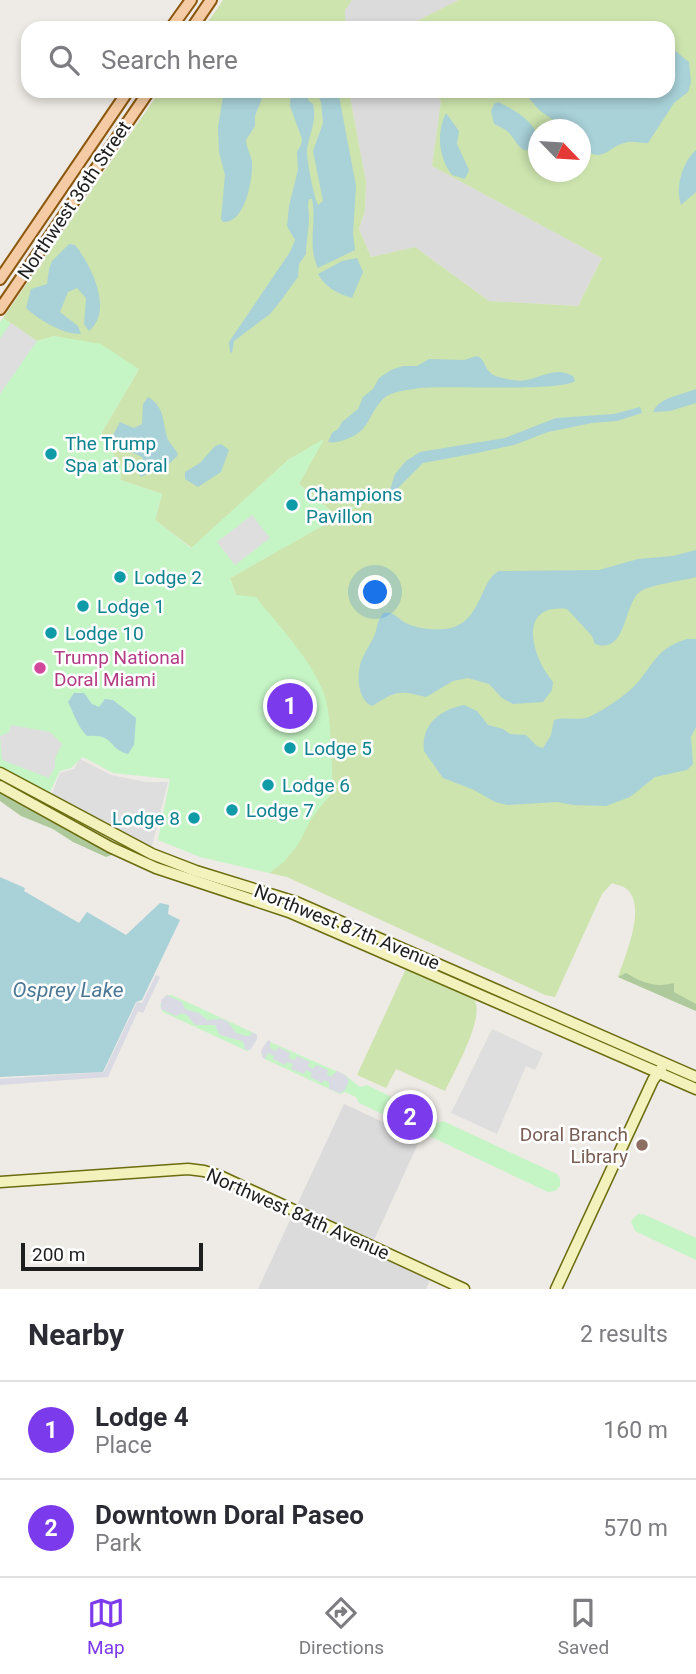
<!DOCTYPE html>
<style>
:root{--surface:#fff;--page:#f2f2f3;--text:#2b2b33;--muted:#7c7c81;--line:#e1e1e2;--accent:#7c3aed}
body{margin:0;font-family:Roboto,sans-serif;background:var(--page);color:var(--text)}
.compass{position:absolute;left:528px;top:119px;width:63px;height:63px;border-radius:50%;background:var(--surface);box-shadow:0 4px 10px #0003;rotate:115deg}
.scale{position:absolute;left:21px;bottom:18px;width:182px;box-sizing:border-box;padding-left:7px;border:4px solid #1e1e1e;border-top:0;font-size:19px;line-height:24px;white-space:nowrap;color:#1e1e1e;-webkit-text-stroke:5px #fff;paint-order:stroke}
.you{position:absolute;left:376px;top:593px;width:24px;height:24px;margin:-18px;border:5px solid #fff;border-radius:50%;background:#1a73e8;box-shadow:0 0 0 10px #1a73e833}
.badge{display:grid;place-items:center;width:46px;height:46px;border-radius:50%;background:var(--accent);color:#fff;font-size:23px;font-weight:700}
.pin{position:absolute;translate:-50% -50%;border:4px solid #fff;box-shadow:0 2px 7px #0006}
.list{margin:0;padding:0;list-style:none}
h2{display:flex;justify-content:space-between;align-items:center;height:91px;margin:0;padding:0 28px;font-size:30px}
h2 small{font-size:23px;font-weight:400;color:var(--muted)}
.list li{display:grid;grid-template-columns:46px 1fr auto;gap:21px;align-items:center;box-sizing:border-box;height:98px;padding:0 28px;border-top:2px solid var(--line)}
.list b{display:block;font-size:26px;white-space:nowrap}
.list p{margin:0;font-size:23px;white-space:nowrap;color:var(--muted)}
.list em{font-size:23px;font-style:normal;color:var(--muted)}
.icon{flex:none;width:38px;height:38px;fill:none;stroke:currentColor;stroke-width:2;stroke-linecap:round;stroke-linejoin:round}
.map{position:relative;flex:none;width:696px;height:1289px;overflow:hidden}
.search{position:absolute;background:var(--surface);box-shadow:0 4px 10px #0003;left:21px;right:21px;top:21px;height:77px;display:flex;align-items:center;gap:18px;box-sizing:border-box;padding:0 24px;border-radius:21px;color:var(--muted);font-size:26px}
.sheet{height:287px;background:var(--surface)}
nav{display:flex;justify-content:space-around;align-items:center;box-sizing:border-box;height:98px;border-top:2px solid var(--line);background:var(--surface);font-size:19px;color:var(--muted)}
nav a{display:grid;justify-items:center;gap:4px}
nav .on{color:var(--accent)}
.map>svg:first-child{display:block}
.residential{fill:#dcdbdb}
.grass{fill:#cde4ae;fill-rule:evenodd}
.forest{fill:#aeca9d}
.park{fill:#c5f5c5}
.parking{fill:#dedede}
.plaza{fill:#d9dae4}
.water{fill:#a8d1d8}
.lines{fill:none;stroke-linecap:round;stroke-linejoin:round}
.secondary-casing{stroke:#6a6c0e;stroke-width:13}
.primary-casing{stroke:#8b570c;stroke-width:14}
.secondary{stroke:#f4f2bc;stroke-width:10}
.primary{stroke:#f4cba4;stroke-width:10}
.culture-dot{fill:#0f9aa8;stroke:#fff;stroke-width:2.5}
.hotel-dot{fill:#d1479c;stroke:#fff;stroke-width:2.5}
.education-dot{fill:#8d6e63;stroke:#fff;stroke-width:2.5}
.labels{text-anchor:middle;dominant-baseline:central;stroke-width:5;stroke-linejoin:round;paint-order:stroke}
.street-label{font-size:19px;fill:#1e1e1e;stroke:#fff}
.culture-label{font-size:19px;fill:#0d838f;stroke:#fff;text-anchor:start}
.hotel-label{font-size:19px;fill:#b23c85;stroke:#fff;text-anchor:start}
.education-label{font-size:19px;fill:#785e54;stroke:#fff;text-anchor:end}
.water-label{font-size:21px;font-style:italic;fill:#4c7896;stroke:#fff}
</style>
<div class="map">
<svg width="696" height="1289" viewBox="0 0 696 1289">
<rect width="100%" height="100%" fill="#eeeae5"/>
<g class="residential">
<path d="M352,0H459L412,24L410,28H345L344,10Z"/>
<path d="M349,91H432L441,101L432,166L602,258L578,306L489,301L415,247L371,257L359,229L365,211L366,182Z"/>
<path d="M344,1104L420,1139L369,1251L430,1280L426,1289H258Z"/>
</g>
<g class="grass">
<path d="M223,0H352L345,10V28H204Z"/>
<path d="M459,0H696V1011L618,977C625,956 646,909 628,890C624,886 617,885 612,883L602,894L555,997L545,995L287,877L269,873C288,858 297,842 309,821C316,811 325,801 333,791L327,706L236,595L230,578L355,507L332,512L299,484L323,440L288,460L192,548L155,520L162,494L120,480L122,468L101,434L139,369L54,336L37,341L3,318L160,91H349L366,182L365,211L359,229L371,257L415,247L489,301L578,306L602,258L432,166L441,101L432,91H668V28H410L411,24ZM538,130H580V172H538Z"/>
<path d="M406,969L474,999C486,1016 454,1072 445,1091L396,1069L386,1088L357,1075Z"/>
</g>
<g class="forest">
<path d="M0,793L117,853L106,857L73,842L53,829L21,816L0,801Z"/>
<path d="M626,973C643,983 655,988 674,983V992L696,1004V1011L618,977Z"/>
</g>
<g class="park">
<path d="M3,318L37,341L54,336L101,344L139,369L101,434L122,468L120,480L162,494L155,520L191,548L288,460L324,439L299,484L332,512L358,506L230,578L236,595L256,597C277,624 309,657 322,689C333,713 331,763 333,791L311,819L299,843L284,862L269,873L200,857L158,840L170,779L113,773L83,757L71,768L60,771L50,792L0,768V322Z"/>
<path d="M166,995H172L256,1034L257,1039L250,1050L247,1051L163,1012L160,1005Z"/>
<path d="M268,1041L345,1075L360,1087L367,1085L430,1116L438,1123L443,1121L557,1174L560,1178V1186L555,1191L548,1192L359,1103L356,1097L345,1092L340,1094L265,1059L261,1054Z"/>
<path d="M638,1214H643L696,1238V1260L635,1231L631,1221Z"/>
</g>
<g class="parking">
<path d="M11,323L37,341L0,394V338Z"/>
<path d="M252,515L270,538L235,565L217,542Z"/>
<path d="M11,725L50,732L62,744L55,758V767L49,778L2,760L0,736L9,732Z"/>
<path d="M80,759L111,775L146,782H168L151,850L51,796L60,773L74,769Z"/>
<path d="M492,1029L543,1053L535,1070L526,1066L497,1134L451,1113Z"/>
</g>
<g class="plaza">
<path d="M156,975L160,977L143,1013L138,1011L108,1077L0,1085V1079L104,1072L137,1002L142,1003Z"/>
<path d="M167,995L182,1002L185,1009L199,1013L207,1020L221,1019L228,1022L236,1033L246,1036H250L252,1032L257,1035V1039L250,1050L244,1049L245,1046L242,1041L220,1035L215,1025H195L187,1015L182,1013L176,1016L161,1009V1000Z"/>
<path d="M270,1040V1048L276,1051L278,1047L290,1053L289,1058L295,1060L297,1056L310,1062L308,1066L313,1069L316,1065L328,1070L327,1074L331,1077L337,1071L346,1076L349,1080L345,1090L340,1093L329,1089V1082L324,1080L322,1083L310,1077L312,1073L306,1070L304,1074L291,1069L293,1064L287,1062L285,1065L273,1059L274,1056L268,1053L265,1059L263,1058L261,1051L267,1041Z"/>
</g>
<g class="water">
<path d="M668,45L689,62L691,82L688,92L674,103L648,143C639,143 632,140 624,143C604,150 603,163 581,148L580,130L556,129V122L539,110L523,91H668Z"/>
<path d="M224,91H265L255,116V126L246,140C246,148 251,154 252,162C253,179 245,224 223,222L221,219L225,175L219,152L218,127Z"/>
<path d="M291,91H308V100L313,104C317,120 310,133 307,149C306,158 314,198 318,205L323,201L313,151L323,123L321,102L316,91H338L356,186L353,233L355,250L318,268C307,246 317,222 312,199H309C307,206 309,210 309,217C309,230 306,241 306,254L299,264L298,277L279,303L270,314L234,341L232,353L230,352L229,342L290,252L295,240L287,226L289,206L298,170L297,152L301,145L302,139L290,106Z"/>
<path d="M498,102C513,109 540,124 538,143C523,159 519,145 510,134C506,129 500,127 494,124L491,111L494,104Z"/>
<path d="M446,113L459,131L457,144L469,170L465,179L452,175C439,158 436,133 446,113Z"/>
<path d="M696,150V192L681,205C675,187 682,163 696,150Z"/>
<path d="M69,244L75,245C91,265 114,310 89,331L84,324L86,298L77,288L68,292L60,312L78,326L81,334C62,334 39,320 26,308L31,289L47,284L49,269L52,261Z"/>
<path d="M357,258L363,272L352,298C338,294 325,287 318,274L342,261Z"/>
<path d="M477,356C488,361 483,373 499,377C506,379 518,382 526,380C543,377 556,366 573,376L575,381C559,392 449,385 419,388C409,390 391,391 383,399C366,417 371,431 344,440C338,442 334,443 328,442L332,433L338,429L342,422L358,409L363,397L373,389L379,378L391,370L403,366H417L429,359L464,360Z"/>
<path d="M696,389V403L670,411L653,412C659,397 682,395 696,389Z"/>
<path d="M148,397C166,408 162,423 168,440C171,445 176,449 178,455L167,466L152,462L147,474L141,477L136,471L143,458C132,450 117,453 112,437L120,422L134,428L142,424L143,404Z"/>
<path d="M640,407L642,413L617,421L592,423L548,432L514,445L477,453L423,463L395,491L389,493L395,474L406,461L420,452L505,438L556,418L614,414Z"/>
<path d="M221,444L229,450L221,472L198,487L185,479V472L200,463L215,446Z"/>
<path d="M696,550V577C682,581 653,584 641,591C623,602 628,655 595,644L592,636L567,609C516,603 532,658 553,682L552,690L543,702L513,704L502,698L489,684L468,678L453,681L426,697C397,690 397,691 372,706C358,700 357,678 360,665C363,654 371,644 375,634C378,625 377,620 384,613C395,611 398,620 408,624C419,629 438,631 451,628C482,620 480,580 499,571L599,570L638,559L673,556Z"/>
<path d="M687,639H696V727L691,737L693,764L687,770L655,777L630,797L606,806L573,805L557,802L507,805L495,802L474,790L443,778L424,751C421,725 439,710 464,705L477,711L488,725L503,729L510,734L526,735L537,746L543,748L551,735L554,720C566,716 579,722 591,716C607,708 627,695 639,681C656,660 658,648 687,639Z"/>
<path d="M74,693H84L92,704L99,707L105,699L113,700L136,718L134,745L128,754C107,749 116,734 87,736C78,727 74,714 68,702Z"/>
<path d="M0,877L25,888L24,891L79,923L87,912L126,935L160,903L169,905L168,914L180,920L142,1000L136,1002L103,1072L0,1077Z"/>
</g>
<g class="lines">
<g class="secondary-casing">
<g id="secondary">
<path d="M0,773L152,854L196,871L296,902L696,1077"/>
<path d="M0,786L110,847L156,868L289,912L696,1089"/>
<path d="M0,1182L188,1169L204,1171L220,1176L464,1289"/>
<path d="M556,1289L653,1080L661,1069"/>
</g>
</g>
<g class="primary-casing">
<g id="primary">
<path d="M171,28L191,0"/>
<path d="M192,28L211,0"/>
<path d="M0,279L128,91"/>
<path d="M0,309L149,91"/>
</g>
</g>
<use href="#secondary" class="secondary"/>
<use href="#primary" class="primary"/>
</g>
<g class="culture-dot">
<circle cx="51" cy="454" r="7"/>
<circle cx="292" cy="505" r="7"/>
<circle cx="120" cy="577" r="7"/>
<circle cx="83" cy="606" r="7"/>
<circle cx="51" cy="633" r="7"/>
<circle cx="290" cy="748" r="7"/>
<circle cx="268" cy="785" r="7"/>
<circle cx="232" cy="810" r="7"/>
<circle cx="194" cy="818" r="7"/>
</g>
<circle class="hotel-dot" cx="40" cy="668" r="7"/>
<circle class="education-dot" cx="642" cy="1145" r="7"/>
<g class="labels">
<g class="street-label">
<text transform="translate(74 200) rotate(-56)">Northwest 36th Street</text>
<text transform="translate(347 927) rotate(22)">Northwest 87th Avenue</text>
<text transform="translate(298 1214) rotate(24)">Northwest 84th Avenue</text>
</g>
<g class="culture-label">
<text x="65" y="443">The Trump<tspan x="65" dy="22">Spa at Doral</tspan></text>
<text x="306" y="494">Champions<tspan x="306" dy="22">Pavillon</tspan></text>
<text x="134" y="577">Lodge 2</text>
<text x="97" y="606">Lodge 1</text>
<text x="65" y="633">Lodge 10</text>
<text x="304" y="748">Lodge 5</text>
<text x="282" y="785">Lodge 6</text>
<text x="246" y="810">Lodge 7</text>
<text x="180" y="818" text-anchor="end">Lodge 8</text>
</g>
<g class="hotel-label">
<text x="54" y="657">Trump National<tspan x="54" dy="22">Doral Miami</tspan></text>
</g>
<g class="education-label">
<text x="628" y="1134">Doral Branch<tspan x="628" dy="22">Library</tspan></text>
</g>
<g class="water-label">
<text x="68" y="990">Osprey Lake</text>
</g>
</g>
</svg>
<svg class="compass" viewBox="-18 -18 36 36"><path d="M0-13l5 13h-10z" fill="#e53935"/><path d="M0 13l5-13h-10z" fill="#7c7c81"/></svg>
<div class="scale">200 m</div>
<div class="you"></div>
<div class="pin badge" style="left:290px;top:706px">1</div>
<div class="pin badge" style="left:410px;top:1117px">2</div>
<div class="search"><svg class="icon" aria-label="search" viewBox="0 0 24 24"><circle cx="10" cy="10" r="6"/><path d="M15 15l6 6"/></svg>Search here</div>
</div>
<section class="sheet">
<h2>Nearby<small>2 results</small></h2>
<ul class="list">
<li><span class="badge">1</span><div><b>Lodge 4</b><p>Place</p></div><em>160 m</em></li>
<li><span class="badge">2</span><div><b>Downtown Doral Paseo</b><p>Park</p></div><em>570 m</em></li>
</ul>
</section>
<nav>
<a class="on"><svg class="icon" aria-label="map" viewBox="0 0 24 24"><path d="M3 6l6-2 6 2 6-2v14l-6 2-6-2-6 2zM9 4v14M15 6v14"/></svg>Map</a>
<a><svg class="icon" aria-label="directions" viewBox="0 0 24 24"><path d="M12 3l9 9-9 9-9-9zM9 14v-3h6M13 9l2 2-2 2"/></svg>Directions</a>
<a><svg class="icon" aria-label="saved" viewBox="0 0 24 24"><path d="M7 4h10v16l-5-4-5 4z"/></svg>Saved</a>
</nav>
